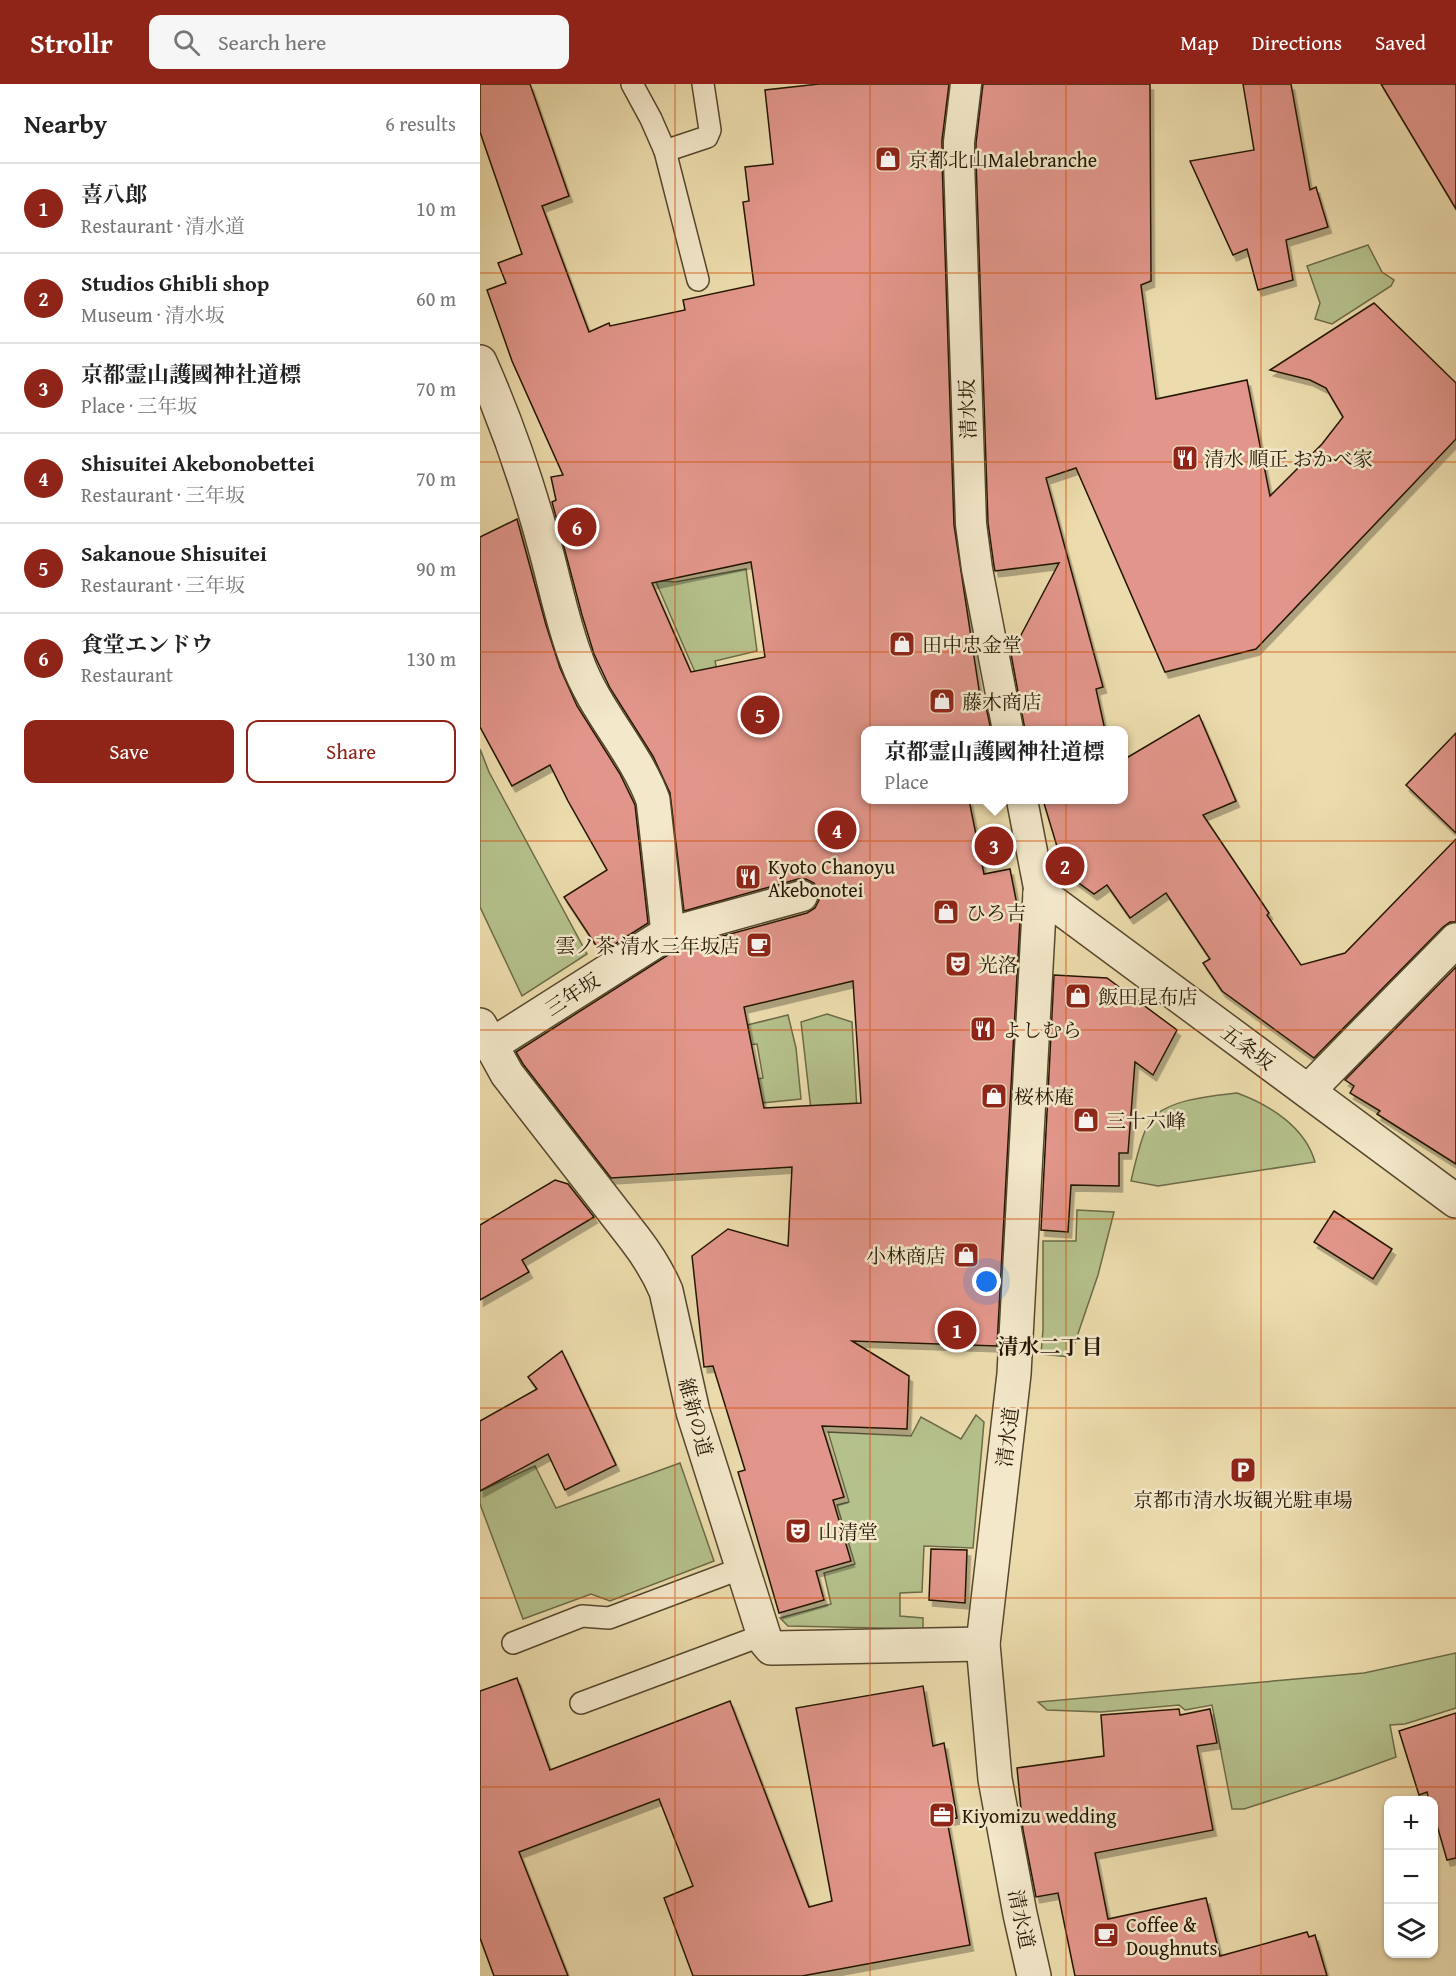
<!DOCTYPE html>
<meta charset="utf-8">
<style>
:root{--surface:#fff;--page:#f6f6f6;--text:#222;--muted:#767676;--line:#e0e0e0;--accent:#8f2418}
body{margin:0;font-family:"Gentium Book Plus","Noto Serif JP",serif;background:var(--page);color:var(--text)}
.controls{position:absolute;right:18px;bottom:18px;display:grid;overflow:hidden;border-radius:12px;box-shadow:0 2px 4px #0004}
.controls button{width:54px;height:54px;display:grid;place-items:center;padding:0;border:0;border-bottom:2px solid var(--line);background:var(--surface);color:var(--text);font:30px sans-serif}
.you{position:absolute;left:507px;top:1198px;width:21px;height:21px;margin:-15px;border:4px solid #fff;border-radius:50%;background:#1a73e8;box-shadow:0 0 0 9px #1a73e833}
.badge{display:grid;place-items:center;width:39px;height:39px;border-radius:50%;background:var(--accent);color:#fff;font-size:20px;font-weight:700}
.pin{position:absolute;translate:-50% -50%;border:3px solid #fff;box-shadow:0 2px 6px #0006}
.popup{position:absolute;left:381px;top:642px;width:267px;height:78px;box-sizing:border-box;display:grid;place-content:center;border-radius:12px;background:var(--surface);filter:drop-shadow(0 2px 4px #0005);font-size:20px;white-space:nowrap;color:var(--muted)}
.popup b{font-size:22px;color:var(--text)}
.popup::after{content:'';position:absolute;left:50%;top:100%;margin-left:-12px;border:12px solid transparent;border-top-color:var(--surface)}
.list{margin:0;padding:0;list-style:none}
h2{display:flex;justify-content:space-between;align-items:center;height:78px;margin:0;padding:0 24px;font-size:26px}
h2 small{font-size:20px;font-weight:400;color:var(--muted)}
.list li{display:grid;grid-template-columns:39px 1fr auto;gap:18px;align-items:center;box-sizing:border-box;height:90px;padding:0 24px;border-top:2px solid var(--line)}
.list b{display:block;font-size:22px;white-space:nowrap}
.list p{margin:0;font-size:20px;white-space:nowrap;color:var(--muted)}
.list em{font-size:20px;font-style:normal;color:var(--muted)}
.actions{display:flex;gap:12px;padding:18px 24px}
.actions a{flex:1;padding:14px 0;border:2px solid var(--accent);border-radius:12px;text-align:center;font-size:21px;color:var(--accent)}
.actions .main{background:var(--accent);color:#fff}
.icon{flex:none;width:33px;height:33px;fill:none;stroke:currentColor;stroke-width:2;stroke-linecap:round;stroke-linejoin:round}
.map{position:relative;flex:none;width:976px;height:1892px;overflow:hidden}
header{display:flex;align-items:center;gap:36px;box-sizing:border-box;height:84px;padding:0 30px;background:var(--accent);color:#fff}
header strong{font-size:28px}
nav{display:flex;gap:33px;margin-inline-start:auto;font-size:21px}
.search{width:420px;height:54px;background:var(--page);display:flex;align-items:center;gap:15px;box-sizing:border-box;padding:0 21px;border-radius:12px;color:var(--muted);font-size:22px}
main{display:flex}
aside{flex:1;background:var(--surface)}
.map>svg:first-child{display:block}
.green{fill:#b5c18c;stroke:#6c6b48;stroke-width:1.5}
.building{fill:#e2968b;stroke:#241503;stroke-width:1.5;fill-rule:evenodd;filter:url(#shadow)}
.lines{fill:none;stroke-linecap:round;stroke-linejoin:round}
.service-casing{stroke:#56472e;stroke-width:24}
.pedestrian-casing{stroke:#56472e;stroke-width:33}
.minor-casing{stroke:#56472e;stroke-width:36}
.service{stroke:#f3e8ca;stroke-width:21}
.pedestrian{stroke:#f3e8ca;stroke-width:30}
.minor{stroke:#f3e8ca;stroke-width:33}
.grid{fill:none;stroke:#d4520b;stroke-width:1.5;stroke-opacity:0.55}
.labels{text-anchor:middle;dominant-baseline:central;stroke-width:5;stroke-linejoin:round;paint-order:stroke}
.poi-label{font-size:20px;fill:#241503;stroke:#f3e8ca;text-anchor:start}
.street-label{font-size:20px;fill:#241503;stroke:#f3e8ca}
.neighbourhood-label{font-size:21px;font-weight:bold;fill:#241503;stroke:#f3e8ca}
</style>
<header>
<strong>Strollr</strong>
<div class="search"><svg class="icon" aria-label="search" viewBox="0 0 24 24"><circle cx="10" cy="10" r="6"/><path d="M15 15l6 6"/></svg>Search here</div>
<nav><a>Map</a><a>Directions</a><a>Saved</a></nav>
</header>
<main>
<aside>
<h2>Nearby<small>6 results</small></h2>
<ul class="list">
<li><span class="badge">1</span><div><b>喜八郎</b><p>Restaurant · 清水道</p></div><em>10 m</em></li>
<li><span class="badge">2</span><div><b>Studios Ghibli shop</b><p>Museum · 清水坂</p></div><em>60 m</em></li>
<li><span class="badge">3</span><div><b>京都霊山護國神社道標</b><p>Place · 三年坂</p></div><em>70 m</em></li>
<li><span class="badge">4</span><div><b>Shisuitei Akebonobettei</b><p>Restaurant · 三年坂</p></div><em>70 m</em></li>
<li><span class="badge">5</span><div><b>Sakanoue Shisuitei</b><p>Restaurant · 三年坂</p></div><em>90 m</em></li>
<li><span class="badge">6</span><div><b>食堂エンドウ</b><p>Restaurant</p></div><em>130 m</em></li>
</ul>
<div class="actions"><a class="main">Save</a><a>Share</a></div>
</aside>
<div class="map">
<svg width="976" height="1892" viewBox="0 0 976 1892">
<defs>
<filter id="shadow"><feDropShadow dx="3.5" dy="6" stdDeviation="0" flood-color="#0004"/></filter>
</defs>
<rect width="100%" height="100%" fill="#ecdcad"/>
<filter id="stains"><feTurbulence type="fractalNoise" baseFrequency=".00333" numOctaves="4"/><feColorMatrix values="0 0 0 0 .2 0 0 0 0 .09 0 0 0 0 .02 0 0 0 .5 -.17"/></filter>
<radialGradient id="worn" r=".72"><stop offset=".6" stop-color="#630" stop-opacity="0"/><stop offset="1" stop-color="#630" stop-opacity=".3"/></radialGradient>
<g class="green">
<path d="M888,161L902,188L914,196L911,202L852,240L835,235L840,219L827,182Z"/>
<path d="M266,485L277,567L235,577L250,651C218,604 199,549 175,496L195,498Z"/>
<path d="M0,665L9,688L107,870L42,912L0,823Z"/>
<path d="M347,930L372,938L381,1097L339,1096L321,938Z"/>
<path d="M308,931L316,964L321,1015L253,1022L269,997L283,994L277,960L258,962L255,944Z"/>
<path d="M757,1009C790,1021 825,1043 835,1078L678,1102L651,1097C654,1084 663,1043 672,1034C691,1015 731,1012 757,1009Z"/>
<path d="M597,1126L634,1128L618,1191L590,1273L561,1270L563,1246V1157H596Z"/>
<path d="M496,1331L504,1338L493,1464L444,1462L442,1508L420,1509V1532L443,1534V1545L308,1542L300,1534L351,1520L344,1489L375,1480L357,1421L369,1418L348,1348L431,1352L441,1333L481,1355Z"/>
<path d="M200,1379L234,1477L130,1517L111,1510L43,1535L0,1420V1407L55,1382L76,1424Z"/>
<path d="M976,1569V1624L925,1640L910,1641L916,1673L856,1695L764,1725H752L732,1621L705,1626L699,1621L621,1628L567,1626L558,1618L884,1589Z"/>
</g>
<g class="building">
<path d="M0,0H50L89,112L62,122L109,248L129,239L130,242L205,226L203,216L274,201L263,118L269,117L265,83L293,80L285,6L339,0H469L462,56V76L474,441L502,625L505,618L511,646H385V716H489L504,790L530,785L540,836L517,1262L372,1257L429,1292L427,1345L342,1342L364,1413L353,1416L371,1477L336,1487L344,1516L299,1529L258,1388L265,1386L233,1282L224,1283L212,1172L248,1145L308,1162L312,1083L131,1094L43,980L36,968L199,864L327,829L335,824L339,816V808L334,799L326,795H318L204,827L190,709L173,672L130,604L114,570L102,531L72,418L76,416L71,393L83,391L32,277L7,206L26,199L18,179L42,170L0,48ZM271,478L285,573L211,588L172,499ZM373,897L381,1019L284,1024L264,923Z"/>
<path d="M503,0H670L671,197L661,201L676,315L767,296L790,412L842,360L863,333L846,304L830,296L790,286L894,219L976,299V355L776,565L685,588L596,384L566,394L623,603L616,605L625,646H545L531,570L579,479L515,487L514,482L508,439L496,76V59Z"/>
<path d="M763,0H811L830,106L836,103L848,143L806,156L813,196L778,206L767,165L753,171L710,77L774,66Z"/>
<path d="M901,0H976V125Z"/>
<path d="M37,435L66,541L80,584L97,622L140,690L155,721L168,839L121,869L84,813L127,786L88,717L70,681L32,702L0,643V453Z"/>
<path d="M719,631L756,717L723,731L789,829L787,831L821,881L865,869L976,755V838H970L963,843L834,974L742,907L723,879L730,875L686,809L650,834L627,801L614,810L585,789L563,716H643V676Z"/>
<path d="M976,649V749L926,701Z"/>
<path d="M976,883V1080L897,1030L900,1027L870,1009L874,1002L865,996Z"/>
<path d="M574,891L627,894L697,946L673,991L655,978L648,1069H639V1102L591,1101L588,1148L561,1146Z"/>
<path d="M75,1096L88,1100L114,1133L42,1176L49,1188L0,1216V1141Z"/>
<path d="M854,1127L912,1165L893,1195L834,1158Z"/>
<path d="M82,1267L136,1381L85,1406L68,1370L0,1407V1337L57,1305L48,1293Z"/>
<path d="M451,1465L487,1466L485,1519L449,1516Z"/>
<path d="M37,1594L70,1686L250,1617L329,1823L352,1817L316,1624L443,1602L453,1662L464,1659L477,1734L467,1736L490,1861L322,1892H213L184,1814L213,1802L179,1715L39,1768L88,1892H14L0,1854V1607Z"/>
<path d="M699,1625L700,1631L730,1625L737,1659L717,1662L733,1746L615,1769L628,1835L726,1814L740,1872L827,1848L829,1853L835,1851L847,1892H595L578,1809L556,1813L543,1746L537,1684L624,1672L621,1631Z"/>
<path d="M976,1629V1774L967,1776L954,1731V1716H949L947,1708L939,1711L919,1647Z"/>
</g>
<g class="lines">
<g class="service-casing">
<g id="service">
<path d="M152,0L171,35L185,67L218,196"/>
<path d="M185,67L227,53L230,46L223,0"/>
<path d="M33,1559L102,1532L129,1534L262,1484"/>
<path d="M101,1619L283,1551"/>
</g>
</g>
<g class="pedestrian-casing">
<g id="pedestrian">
<path d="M486,0L479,58V76L491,440L497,485L528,646"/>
<path d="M542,716L560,809"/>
<path d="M169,860L188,849L322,812"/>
</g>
</g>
<g class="minor-casing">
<g id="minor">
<path d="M0,278C27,339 49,403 66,467C76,504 83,541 97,577C115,627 155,667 173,716L188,849L10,962"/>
<path d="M560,809L976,1117"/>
<path d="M0,941L27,990L155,1155C168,1172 178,1188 186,1207L213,1328L286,1558L291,1564H295L503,1560"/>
<path d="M828,1007L976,856"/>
<path d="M554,1892L540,1830L515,1695L503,1560L534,1290L560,809"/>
</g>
</g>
<use href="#service" class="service"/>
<use href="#pedestrian" class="pedestrian"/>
<use href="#minor" class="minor"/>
</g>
<path class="grid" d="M195,0V1892M390,0V1892M586,0V1892M781,0V1892M0,189H976M0,378H976M0,568H976M0,757H976M0,946H976M0,1135H976M0,1324H976M0,1514H976M0,1703H976"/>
<defs>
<g id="shop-square" transform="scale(1.35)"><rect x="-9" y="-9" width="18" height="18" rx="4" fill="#8f2418" stroke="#f3e8ca"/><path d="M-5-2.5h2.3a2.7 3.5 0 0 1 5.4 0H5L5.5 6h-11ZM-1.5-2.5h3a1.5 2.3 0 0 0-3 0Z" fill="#fff"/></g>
<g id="restaurant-square" transform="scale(1.35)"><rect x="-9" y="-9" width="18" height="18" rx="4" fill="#8f2418" stroke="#f3e8ca"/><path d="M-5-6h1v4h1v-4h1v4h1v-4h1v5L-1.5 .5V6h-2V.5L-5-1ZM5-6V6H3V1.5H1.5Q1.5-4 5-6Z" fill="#fff"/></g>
<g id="cafe-square" transform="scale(1.35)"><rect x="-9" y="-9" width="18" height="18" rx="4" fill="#8f2418" stroke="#f3e8ca"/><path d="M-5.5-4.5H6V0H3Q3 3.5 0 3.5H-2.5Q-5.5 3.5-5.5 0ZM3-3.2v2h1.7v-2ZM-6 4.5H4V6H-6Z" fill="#fff"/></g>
<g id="theatre-square" transform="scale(1.35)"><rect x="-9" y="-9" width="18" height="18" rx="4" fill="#8f2418" stroke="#f3e8ca"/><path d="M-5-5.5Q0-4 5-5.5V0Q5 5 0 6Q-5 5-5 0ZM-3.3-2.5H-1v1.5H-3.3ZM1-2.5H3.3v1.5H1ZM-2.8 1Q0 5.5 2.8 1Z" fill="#fff"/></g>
<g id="parking-square" transform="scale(1.35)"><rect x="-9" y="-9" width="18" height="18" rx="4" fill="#8f2418" stroke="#f3e8ca"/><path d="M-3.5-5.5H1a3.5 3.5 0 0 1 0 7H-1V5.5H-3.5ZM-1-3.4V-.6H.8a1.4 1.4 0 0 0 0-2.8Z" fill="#fff"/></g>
<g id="office-square" transform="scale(1.35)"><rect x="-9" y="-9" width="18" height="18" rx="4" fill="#8f2418" stroke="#f3e8ca"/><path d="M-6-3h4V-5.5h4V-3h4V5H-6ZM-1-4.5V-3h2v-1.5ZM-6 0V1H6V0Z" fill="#fff"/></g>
</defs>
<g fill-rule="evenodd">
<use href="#shop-square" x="408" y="75"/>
<use href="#restaurant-square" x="705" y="374"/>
<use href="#shop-square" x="422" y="560"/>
<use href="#shop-square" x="462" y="617"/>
<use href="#restaurant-square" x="268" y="793"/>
<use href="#shop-square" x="466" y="828"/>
<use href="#cafe-square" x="279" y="861"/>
<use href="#theatre-square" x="478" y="880"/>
<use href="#shop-square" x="598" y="912"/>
<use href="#restaurant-square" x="503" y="945"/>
<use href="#shop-square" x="514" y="1012"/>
<use href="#shop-square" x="606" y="1036"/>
<use href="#shop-square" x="486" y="1171"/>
<use href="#parking-square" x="763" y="1386"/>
<use href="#theatre-square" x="318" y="1447"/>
<use href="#office-square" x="462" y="1731"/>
<use href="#cafe-square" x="626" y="1851"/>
</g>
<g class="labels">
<g class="poi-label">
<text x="428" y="75">京都北山Malebranche</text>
<text x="724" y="374">清水 順正 おかべ家</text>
<text x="442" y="560">田中忠金堂</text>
<text x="482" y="617">藤木商店</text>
<text x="288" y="782">Kyoto Chanoyu<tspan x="288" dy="23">Akebonotei</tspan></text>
<text x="486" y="828">ひろ吉</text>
<text x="260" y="861" text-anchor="end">雲ノ茶 清水三年坂店</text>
<text x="498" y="880">光洛</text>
<text x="618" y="912">飯田昆布店</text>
<text x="522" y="945">よしむら</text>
<text x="534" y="1012">桜林庵</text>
<text x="626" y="1036">三十六峰</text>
<text x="466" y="1171" text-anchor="end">小林商店</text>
<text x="763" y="1415" text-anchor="middle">京都市清水坂観光駐車場</text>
<text x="338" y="1447">山清堂</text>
<text x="482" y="1731">Kiyomizu wedding</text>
<text x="646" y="1840">Coffee &amp;<tspan x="646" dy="23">Doughnuts</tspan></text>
</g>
<g class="street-label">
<text transform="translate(487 325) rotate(-92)">清水坂</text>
<text transform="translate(92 910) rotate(-33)">三年坂</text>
<text transform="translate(768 963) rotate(36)">五条坂</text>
<text transform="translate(216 1333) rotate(75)">維新の道</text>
<text transform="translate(527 1353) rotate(-83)">清水道</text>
<text transform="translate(542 1835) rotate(78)">清水道</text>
</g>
<g class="neighbourhood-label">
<text x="570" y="1262">清水二丁目</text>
</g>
</g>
<rect width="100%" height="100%" filter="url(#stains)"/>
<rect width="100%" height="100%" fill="url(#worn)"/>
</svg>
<div class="controls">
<button>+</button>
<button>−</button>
<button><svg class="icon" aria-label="layers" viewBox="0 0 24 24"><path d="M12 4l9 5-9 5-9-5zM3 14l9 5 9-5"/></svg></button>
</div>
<div class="you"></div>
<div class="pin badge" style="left:477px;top:1246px">1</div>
<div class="pin badge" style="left:585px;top:782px">2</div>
<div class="pin badge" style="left:514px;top:762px">3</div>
<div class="popup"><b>京都霊山護國神社道標</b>Place</div>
<div class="pin badge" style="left:357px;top:746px">4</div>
<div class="pin badge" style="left:280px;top:631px">5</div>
<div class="pin badge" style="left:97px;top:443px">6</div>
</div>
</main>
